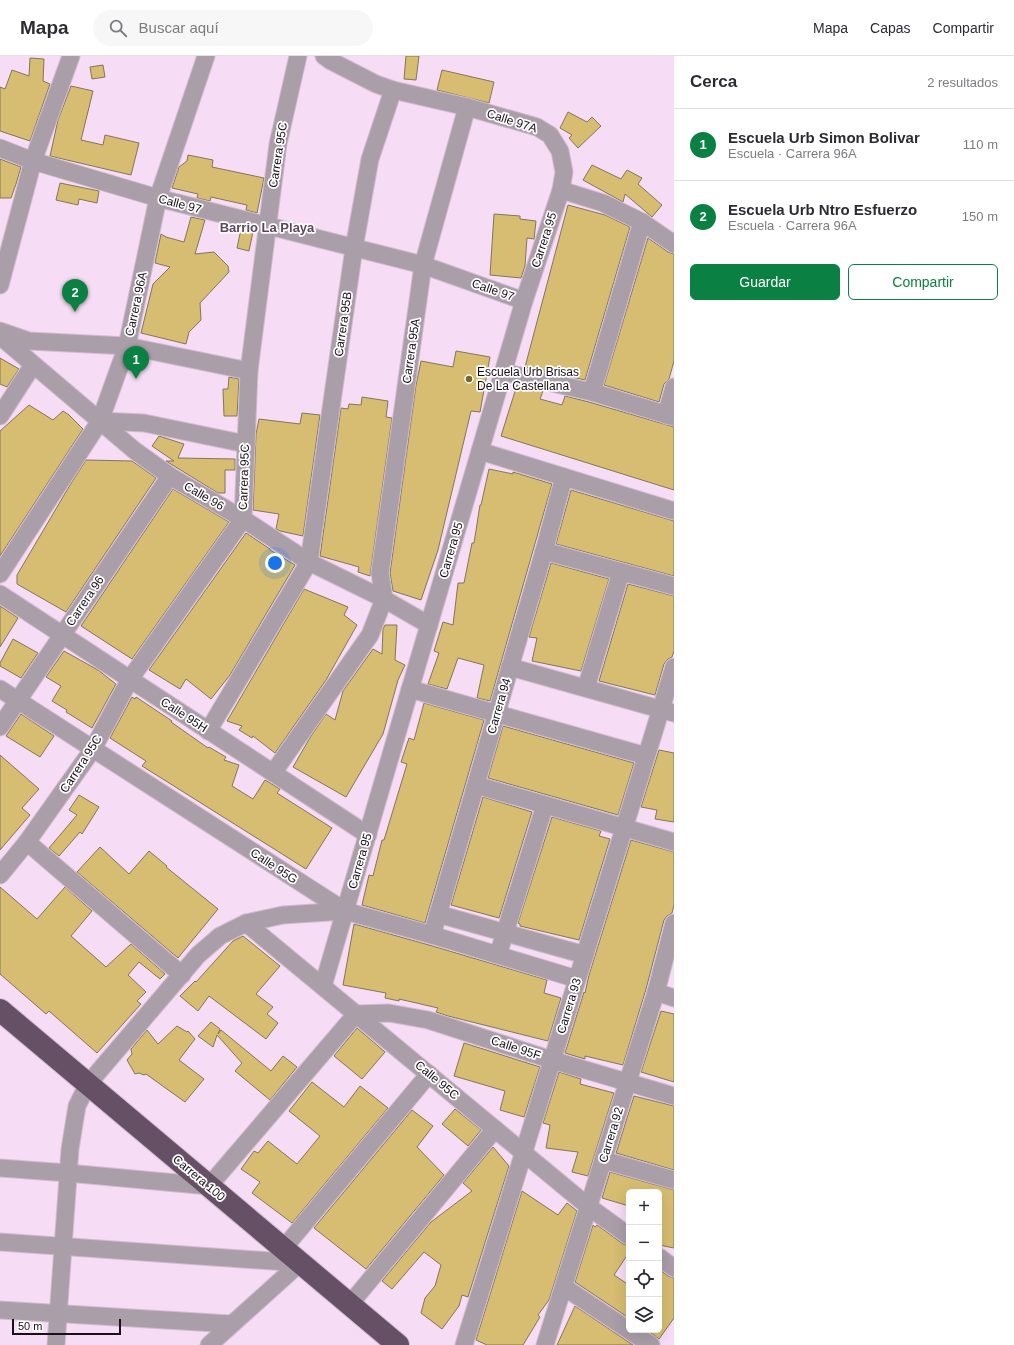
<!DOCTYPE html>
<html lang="es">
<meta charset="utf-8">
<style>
:root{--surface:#fff;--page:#f7f7f7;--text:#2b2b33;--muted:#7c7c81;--line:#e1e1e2;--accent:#0b8043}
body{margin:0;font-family:Arial,sans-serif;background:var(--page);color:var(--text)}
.controls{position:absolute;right:12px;bottom:12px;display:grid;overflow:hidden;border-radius:6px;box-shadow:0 4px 16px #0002}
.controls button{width:36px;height:36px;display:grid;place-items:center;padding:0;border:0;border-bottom:1px solid var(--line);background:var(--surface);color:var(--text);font:20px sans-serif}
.scale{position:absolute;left:12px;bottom:10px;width:109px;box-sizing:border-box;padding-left:4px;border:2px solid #180f18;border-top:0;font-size:11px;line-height:14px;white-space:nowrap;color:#180f18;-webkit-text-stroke:3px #fff;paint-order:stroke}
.you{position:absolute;left:275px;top:507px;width:14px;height:14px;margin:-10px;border:3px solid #fff;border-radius:50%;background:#1a73e8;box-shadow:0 0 0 6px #1a73e833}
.badge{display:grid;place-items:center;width:26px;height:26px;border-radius:50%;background:var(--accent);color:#fff;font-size:13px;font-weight:700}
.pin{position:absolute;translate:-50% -33px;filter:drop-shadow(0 1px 2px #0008)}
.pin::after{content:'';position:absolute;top:21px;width:14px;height:12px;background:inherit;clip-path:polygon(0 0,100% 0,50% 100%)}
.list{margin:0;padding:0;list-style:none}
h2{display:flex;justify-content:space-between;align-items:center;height:52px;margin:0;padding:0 16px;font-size:17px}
h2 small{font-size:13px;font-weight:400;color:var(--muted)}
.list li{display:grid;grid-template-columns:26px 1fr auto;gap:12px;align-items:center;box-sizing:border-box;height:72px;padding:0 16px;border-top:1px solid var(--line)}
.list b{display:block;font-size:15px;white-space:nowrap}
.list p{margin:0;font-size:13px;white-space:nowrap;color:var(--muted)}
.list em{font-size:13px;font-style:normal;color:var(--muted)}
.actions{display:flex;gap:8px;padding:12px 16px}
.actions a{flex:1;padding:9px 0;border:1px solid var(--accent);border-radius:6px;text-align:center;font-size:14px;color:var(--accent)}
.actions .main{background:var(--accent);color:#fff}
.icon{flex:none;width:22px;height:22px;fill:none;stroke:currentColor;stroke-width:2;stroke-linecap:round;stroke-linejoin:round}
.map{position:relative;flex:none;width:674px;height:1289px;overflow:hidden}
header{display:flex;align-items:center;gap:24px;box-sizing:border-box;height:56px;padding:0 20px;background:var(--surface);border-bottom:1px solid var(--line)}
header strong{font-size:19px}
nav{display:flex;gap:22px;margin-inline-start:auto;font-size:14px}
.search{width:280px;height:36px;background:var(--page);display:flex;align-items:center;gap:10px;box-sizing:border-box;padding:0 14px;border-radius:22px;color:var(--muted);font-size:15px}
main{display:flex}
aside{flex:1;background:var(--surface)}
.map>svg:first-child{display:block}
.building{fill:#d7bd71;stroke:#81775b}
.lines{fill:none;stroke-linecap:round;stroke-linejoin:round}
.street-casing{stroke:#d2bbd1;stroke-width:19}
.highway-casing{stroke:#d2bbd1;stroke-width:24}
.street{stroke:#aa9fa9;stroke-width:17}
.highway{stroke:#665065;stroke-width:22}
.poi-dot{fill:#786735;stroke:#fff;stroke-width:1.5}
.labels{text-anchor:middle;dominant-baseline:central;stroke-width:3.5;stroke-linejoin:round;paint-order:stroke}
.street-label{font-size:12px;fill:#180f18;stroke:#fff}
.poi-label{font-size:12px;fill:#180f18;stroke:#fff;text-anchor:start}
.neighbourhood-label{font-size:13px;font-weight:bold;fill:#5d475c;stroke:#fff}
</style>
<header>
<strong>Mapa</strong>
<div class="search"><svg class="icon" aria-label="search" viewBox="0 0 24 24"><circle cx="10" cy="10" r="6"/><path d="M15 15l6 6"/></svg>Buscar aquí</div>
<nav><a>Mapa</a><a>Capas</a><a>Compartir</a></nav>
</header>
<main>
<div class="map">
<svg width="674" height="1289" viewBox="0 0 674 1289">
<rect width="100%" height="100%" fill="#f6dcf4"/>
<g class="building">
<path d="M406,0H419L416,24L404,23Z"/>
<path d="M30,2L44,3L43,25L50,28L30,85L0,75V31L5,33L12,14L29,20Z"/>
<path d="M103,9L105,21L92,23L90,11Z"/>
<path d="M442,14L494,26L489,47L437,34Z"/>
<path d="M71,30L93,35L81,84L103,89L105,79L139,87L131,119L50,100L58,64Z"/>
<path d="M568,56L587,66L592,61L601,70L578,92L569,82L572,79L560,72Z"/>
<path d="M188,99L213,104L212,111L264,122L257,157L246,154L247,149L211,141L210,145L197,142L198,138L172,132L179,111L187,105Z"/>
<path d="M0,103L21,111L16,128L11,142H0Z"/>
<path d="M592,109L621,123L627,114L642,122L638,128L662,149L652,161L625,138L623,146L583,124Z"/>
<path d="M60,127L99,135L97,147L79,143L78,149L56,144Z"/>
<path d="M568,149L605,159L630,171L585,324L525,311Z"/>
<path d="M494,158L520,160V163L536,165L534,183L527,182L525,210L521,222L490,219Z"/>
<path d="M191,161L205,164L195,198L214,196L228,210L229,216L200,247L201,264L189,276L186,288L141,277L153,228L170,211L155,207L161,178L166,181L184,186Z"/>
<path d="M241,173L253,176L249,195L237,192Z"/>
<path d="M648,182L668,196L674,198V305L669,323L664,328L659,346L604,329Z"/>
<path d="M456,295L490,301L480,356L471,355L438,494L421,544L393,535L390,517L416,329L421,305L453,311Z"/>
<path d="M0,302L19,313L7,331L0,328Z"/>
<path d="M229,321L239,323L237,360H224L223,333H228Z"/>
<path d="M517,329L543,335L540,343L562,349L565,340L589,346L674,371V434L501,380Z"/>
<path d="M362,341L388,345L386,361L392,362L370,520L358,516L359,511L320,500L341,352L348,353L349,348L361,349Z"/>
<path d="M29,349L53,364L63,355L69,359L83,373L0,500V375Z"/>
<path d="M302,357L320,359L303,480L280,475L276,473L279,458L253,454L256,378L259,363L300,368Z"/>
<path d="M159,380L184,388L178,402L235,403V414H225V437H218L166,405H174L152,390Z"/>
<path d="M86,404L132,405L156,422L66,556L17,528V519L70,429Z"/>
<path d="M489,413L513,418V416L552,428L490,645L477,642L484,609L458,602L447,633L428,628L439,597L434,595L443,566L453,569L458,527H464L472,487H474L480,449H481Z"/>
<path d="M173,433L229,466L132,603L81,570Z"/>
<path d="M571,434L674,465V520L556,488Z"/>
<path d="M246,477L270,493V494L295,509L230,619L211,643L186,623L180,633L149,614Z"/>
<path d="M551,507L609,523L581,615L532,605L537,582L529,581Z"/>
<path d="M628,528L674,540V595L672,601L668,603L664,608L655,639L599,625Z"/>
<path d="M304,533L348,551L344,559L357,569L326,624L275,697L253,680L252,682L239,674L242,670L227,665Z"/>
<path d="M0,550L18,562L0,591Z"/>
<path d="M385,569H397L395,604L405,609L398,624L383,678L346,741L293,711L311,680L326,658L335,664L343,635L373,593L382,598L383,573Z"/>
<path d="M13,583L38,597L21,622L0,610V607Z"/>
<path d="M64,595L98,614L116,628L92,672L66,656L67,654L52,645L61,630L46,621Z"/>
<path d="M132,641L135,643L136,641L172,665L171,666L208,692L209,691L226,701L224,704L239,709L232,730L253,743L265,724L280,733L277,737L332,772L306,813L142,710L146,705L110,682Z"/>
<path d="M424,647L484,664L425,867L362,849L369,819L373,820L382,784H384L407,708L401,706L409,682L414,684Z"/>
<path d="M21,658L54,680L40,701L6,680Z"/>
<path d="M503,670L634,707L618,759L488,722Z"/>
<path d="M659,694L674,697V766L655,763L657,754L641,751Z"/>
<path d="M0,699L39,733L22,752L30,759L0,794Z"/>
<path d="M79,739L99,751L82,778L80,776L59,800L49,792L77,759L69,754Z"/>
<path d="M483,741L532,756L499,862L451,849Z"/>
<path d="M552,761L601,775L599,780L610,783L579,884L520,870V868L518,867Z"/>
<path d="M631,784L674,796V849L672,857L667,860L664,864L646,933L623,1009L585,1000V1003L565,997L584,936L585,937L589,919Z"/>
<path d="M100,791L129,818L149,795L167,810L166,811L218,853L178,902L77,816Z"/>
<path d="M0,831L37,863L65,831L92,855L71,880L106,911L131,888L165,918L160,923L139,906L128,919L146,936L137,945L141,948L97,997L49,955L46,958L0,918Z"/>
<path d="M354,868L429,889L547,924L544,937L561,942L548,985L448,960L436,956L438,952L399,943V945L385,942L386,937L343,929Z"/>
<path d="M243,880L280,910L256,938L273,951L267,958L278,967L266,983L209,940L198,955L180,940L195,925L196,926L233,885Z"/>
<path d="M661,955L674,958V1026L641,1016Z"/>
<path d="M211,966L220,973L218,978L221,974L271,1015L283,1000L297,1011L270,1044L235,1015L242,1007L217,979L213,991L198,980Z"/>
<path d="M177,970L187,976L188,975L195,983L179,1004L204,1023L185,1046L146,1018L144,1019L139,1017L135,1018L127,1004L132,998L131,993L147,974L158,988Z"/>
<path d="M357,972L385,996L362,1023L334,1000Z"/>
<path d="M464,987L540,1011L524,1061L500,1054L505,1035L454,1020Z"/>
<path d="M559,1016L581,1023L580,1028L614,1037L588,1120L572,1116L578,1096L546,1092L550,1069L543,1067Z"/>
<path d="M312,1026L344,1051L360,1030L388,1052L292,1167L252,1137L260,1126L241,1113L254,1095L258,1097L268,1085L297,1108L320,1080L289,1055Z"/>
<path d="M634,1040L674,1050V1114L616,1097Z"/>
<path d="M455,1053L481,1074L468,1090L442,1068Z"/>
<path d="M412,1054L433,1070L417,1091L444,1119L366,1213L314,1172Z"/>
<path d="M493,1091L509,1110L468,1241L462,1239L459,1250L442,1273L421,1257L425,1242L435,1230L441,1209L424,1196L392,1233L382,1225L431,1166L472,1135L463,1127Z"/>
<path d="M610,1116L674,1134V1192L659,1189V1136H629V1150L602,1142Z"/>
<path d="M522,1135L558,1159L567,1147L577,1155L549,1244L538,1259L540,1261L523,1289H487L476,1284Z"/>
<path d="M593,1169L595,1171L597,1169L623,1188L629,1190L628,1198L614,1219L629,1229V1262L575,1226Z"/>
<path d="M659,1213L668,1220L674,1222V1262L659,1283L647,1274H659Z"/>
<path d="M575,1250L633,1289H557Z"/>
</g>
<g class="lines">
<g class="street-casing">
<g id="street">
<path d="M0,92L33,105L158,142L423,209L524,245"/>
<path d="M561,134L603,147L642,166L674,188"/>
<path d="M0,229L33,105L71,0"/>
<path d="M0,275L29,285L127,290L249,315"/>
<path d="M0,280L134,394L170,420L243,463L309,506L384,543L429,569"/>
<path d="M503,316L592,336L674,361"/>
<path d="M592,336L642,166"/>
<path d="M666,359L674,331"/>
<path d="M0,360L33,309"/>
<path d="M100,365L144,367L246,388"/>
<path d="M480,395L674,455"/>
<path d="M544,495L674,530"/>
<path d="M0,518L100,365L127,290L158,142L206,0"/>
<path d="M0,538L368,779"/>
<path d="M510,611L674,657"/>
<path d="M586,632L621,516"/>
<path d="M0,633L345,855L432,879L577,923"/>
<path d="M410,633L646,700"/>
<path d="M0,671L170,420"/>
<path d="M208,675L309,506L354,192L370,103L393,34"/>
<path d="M273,717L370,579L384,543L380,517L423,209L467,51"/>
<path d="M476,729L674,786"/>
<path d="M27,786L182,919"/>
<path d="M0,819L27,786L93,693L130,623L243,463L249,315L278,88L298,0"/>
<path d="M438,858L585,899"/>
<path d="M246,867L589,1151L629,1180"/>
<path d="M432,879L544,495L564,421"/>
<path d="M498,899L545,749"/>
<path d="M323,930L524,245L561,134L564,116L560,95L550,79L537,71L467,51L393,34L376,28L331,5L324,0"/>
<path d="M656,936L674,942"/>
<path d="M603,1104L674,1124"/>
<path d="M0,1112L68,1117L209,1130L356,958L389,957L428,964L552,1004L674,1040"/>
<path d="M0,1186L300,1207"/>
<path d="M283,1193L429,1018"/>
<path d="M659,1201L674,1212"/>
<path d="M564,1231L651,1289"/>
<path d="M350,1248L495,1073"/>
<path d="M0,1254L231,1268"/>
<path d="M56,1289L70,1093L77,1050L88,1028L198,899L220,880L246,867L283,859L345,855"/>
<path d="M209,1289L300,1207"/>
<path d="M464,1289L674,611"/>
<path d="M545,1289L656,936L674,867"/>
</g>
</g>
<g class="highway-casing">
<path id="highway" d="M0,954L398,1289"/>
</g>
<use href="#street" class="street"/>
<use href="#highway" class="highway"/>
</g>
<circle class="poi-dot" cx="469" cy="323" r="4"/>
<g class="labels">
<g class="street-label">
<text transform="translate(512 65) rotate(18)">Calle 97A</text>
<text transform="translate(278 99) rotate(-81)">Carrera 95C</text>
<text transform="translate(180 148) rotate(15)">Calle 97</text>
<text transform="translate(544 184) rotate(-72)">Carrera 95</text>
<text transform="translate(493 234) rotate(19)">Calle 97</text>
<text transform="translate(136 248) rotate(-78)">Carrera 96A</text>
<text transform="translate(343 268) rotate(-82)">Carrera 95B</text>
<text transform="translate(411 295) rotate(-82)">Carrera 95A</text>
<text transform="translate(244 421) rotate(-88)">Carrera 95C</text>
<text transform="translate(204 440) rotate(30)">Calle 96</text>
<text transform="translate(451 494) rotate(-74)">Carrera 95</text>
<text transform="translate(85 545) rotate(-56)">Carrera 96</text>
<text transform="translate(499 650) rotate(-74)">Carrera 94</text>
<text transform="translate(184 659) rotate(33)">Calle 95H</text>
<text transform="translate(81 708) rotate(-57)">Carrera 95C</text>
<text transform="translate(360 805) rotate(-74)">Carrera 95</text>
<text transform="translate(274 810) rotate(33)">Calle 95G</text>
<text transform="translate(569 950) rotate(-73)">Carrera 93</text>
<text transform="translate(516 992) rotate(18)">Calle 95F</text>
<text transform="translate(437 1024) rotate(40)">Calle 95C</text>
<text transform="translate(611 1079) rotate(-73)">Carrera 92</text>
<text transform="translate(199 1122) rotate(40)">Carrera 100</text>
</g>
<g class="poi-label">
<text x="477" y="316">Escuela Urb Brisas<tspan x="477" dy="14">De La Castellana</tspan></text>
</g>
<g class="neighbourhood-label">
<text x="267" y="171">Barrio La Playa</text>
</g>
</g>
</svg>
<div class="controls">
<button>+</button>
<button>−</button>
<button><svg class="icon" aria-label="locate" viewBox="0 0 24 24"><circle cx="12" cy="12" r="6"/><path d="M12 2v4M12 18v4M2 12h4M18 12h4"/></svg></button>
<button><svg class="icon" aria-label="layers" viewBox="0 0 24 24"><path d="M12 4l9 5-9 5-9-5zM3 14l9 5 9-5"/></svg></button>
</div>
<div class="scale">50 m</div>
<div class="you"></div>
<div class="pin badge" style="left:136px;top:323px">1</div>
<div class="pin badge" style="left:75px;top:256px">2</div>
</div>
<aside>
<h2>Cerca<small>2 resultados</small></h2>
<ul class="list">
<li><span class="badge">1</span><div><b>Escuela Urb Simon Bolivar</b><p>Escuela · Carrera 96A</p></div><em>110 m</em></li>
<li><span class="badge">2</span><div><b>Escuela Urb Ntro Esfuerzo</b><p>Escuela · Carrera 96A</p></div><em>150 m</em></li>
</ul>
<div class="actions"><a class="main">Guardar</a><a>Compartir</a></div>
</aside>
</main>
